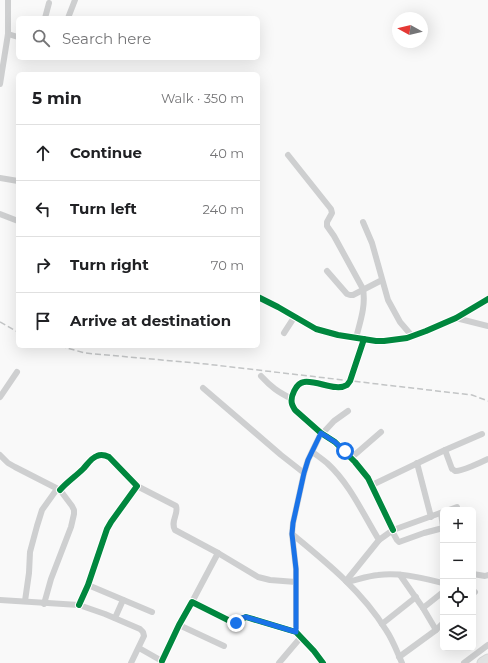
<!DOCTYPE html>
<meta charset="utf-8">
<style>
:root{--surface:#fff;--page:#f6f6f6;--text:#202124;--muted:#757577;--line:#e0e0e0}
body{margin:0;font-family:Montserrat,sans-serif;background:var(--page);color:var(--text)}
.controls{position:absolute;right:12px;bottom:12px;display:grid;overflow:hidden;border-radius:6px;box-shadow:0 4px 16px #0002}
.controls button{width:36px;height:36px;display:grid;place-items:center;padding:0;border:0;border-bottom:1px solid var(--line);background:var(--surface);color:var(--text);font:20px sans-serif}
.compass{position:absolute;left:392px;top:12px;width:36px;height:36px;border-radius:50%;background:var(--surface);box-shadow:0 4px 16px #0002;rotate:278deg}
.stop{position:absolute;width:12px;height:12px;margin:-9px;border:3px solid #1a73e8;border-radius:50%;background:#fff}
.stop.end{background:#1a73e8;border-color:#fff;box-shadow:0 1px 4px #0008}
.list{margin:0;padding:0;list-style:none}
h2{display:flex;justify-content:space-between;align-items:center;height:52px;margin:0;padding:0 16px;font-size:17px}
h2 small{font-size:13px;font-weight:400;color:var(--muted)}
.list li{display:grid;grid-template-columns:26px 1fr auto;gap:12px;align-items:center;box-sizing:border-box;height:56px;padding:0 16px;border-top:1px solid var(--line)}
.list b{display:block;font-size:15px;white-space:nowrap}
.list em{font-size:13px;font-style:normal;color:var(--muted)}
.icon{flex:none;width:22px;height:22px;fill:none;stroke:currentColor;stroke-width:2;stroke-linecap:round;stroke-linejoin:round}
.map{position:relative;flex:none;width:488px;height:663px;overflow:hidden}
.search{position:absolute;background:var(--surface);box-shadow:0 4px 16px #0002;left:16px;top:16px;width:244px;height:44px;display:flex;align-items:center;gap:10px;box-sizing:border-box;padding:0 14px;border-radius:6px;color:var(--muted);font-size:15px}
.panel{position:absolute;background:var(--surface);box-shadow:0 4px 16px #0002;left:16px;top:72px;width:244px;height:276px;border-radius:6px}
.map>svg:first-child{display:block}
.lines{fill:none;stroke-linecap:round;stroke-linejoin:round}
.highway-casing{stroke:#d5d6d6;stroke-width:13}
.street{stroke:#cecfd0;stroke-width:6}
.highway{stroke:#e1e2e2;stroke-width:11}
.rail{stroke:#c3c5c6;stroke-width:1.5;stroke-dasharray:6 3;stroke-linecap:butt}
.cycleway-casing{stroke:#fff;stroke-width:8}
.cycleway{stroke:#00873e;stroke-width:6}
.route{stroke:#1a73e8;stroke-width:5}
</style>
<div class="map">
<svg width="488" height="663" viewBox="0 0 488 663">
<rect width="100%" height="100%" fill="#f9f9f9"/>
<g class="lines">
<g class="highway-casing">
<path id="highway" d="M483,663L488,660"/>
</g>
<g class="street">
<path d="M45,18L49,3"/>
<path d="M68,18L75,0"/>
<path d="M8,34L18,37"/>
<path d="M0,84L8,34V0"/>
<path d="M288,155L331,209L332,213L327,222V226L334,236L363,289C366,306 360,322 356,338"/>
<path d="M0,178L18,181"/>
<path d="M0,214L18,221"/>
<path d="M363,222L372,243L388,300L400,322L412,336"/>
<path d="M327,271L347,294L350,295H353L382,280"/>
<path d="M258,297L278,307L316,329L338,335L376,341H384L407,338L426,331L456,318L488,299"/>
<path d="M456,318L488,326"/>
<path d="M284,333L295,316"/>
<path d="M364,339L350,381L347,385C336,392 317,380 304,382C296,383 290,397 292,404C293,407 294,408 295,410L321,433L335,442L355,462L368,478L393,530"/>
<path d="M261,376C271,387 278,392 292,399"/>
<path d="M203,388L281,455L304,473"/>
<path d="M0,397L17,372"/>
<path d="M322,434L334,421L348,411"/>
<path d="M445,450L452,469C453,469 454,470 455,471C460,472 482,462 488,459"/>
<path d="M312,452C317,455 322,459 327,463C350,484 363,514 379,540L346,581"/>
<path d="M0,455L8,463L15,467L60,490L72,506L74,510V514L71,527L51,579L44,604"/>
<path d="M351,458L381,432"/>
<path d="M417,463L431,517"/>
<path d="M372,485L445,450L482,434"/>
<path d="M137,486L176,506C179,514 170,521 175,530L218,553"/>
<path d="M60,490C67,482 76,476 83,469C87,465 91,458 97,456C101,454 105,455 109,457L137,486L111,522L107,529L88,585L79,605"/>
<path d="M449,510L457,507"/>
<path d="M441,513L443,527"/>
<path d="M392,531L397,540L399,542L424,533L443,528"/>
<path d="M292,534C326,562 362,591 386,630C393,640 397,652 402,663"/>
<path d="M379,540L393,530L443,512"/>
<path d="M473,574L485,576L488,575"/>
<path d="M400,575L423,608"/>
<path d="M296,582V569L292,534L293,523L304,473L308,460L321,433"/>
<path d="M347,582C357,580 367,576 378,575C400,572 422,578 443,583"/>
<path d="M88,585L152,612"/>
<path d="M473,594L475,592"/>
<path d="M0,600L79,605L105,614L140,629L143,632L144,636L131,663"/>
<path d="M25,601L29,573L30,552L37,526L42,510L57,489"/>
<path d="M192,602L218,553L258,577L270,580L296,582V632"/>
<path d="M115,618L123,600"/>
<path d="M382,624L416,597"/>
<path d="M179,625L224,646"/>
<path d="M436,630L443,623"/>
<path d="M139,648L162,661L161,663"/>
<path d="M399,657L436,630L423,608L443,592"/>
<path d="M162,661L179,625L192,602L234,623C238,622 241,619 246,617L296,632L314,651L323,663"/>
<path d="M279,663L301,637"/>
<path d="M464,663L488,645"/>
</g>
<use href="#highway" class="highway"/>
<g class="rail">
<path d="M0,322L18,332"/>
<path d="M60,346L85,353L206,364L472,395L488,401"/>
</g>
<g class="cycleway-casing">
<g id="cycleway">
<path d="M258,297L278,307L316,329L338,335L376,341H384L407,338L426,331L456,318L488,299"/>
<path d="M364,339L350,381L347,385C336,392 317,380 304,382C296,383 290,397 292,404C293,407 294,408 295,410L321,433L335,442L355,462L368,478L393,530"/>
<path d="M60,490C67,482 76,476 83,469C87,465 91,458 97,456C101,454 105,455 109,457L137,486L111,522L107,529L88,585L79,605"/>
<path d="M162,661L179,625L192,602L234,623C238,622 241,619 246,617L296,632L314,651L323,663"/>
</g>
</g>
<use href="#cycleway" class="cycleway"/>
</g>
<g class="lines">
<path class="route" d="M236,623L242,618L246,617L296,632V569L292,534L293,523L304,473L308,460L321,433L335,442L345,451"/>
</g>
</svg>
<div class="controls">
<button>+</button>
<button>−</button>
<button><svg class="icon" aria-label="locate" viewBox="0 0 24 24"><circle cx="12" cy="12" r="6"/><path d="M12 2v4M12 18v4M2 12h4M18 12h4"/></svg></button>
<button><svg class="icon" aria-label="layers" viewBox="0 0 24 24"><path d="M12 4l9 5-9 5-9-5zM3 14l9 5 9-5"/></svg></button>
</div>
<svg class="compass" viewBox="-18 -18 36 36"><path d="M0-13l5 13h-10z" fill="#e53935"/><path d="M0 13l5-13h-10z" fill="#757577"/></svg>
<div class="stop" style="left:345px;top:451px"></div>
<div class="stop end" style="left:236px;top:623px"></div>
<div class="search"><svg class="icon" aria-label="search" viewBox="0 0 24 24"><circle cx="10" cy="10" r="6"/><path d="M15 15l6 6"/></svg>Search here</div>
<section class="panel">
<h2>5 min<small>Walk · 350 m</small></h2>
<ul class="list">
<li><svg class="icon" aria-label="ahead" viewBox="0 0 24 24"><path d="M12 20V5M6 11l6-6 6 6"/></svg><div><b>Continue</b></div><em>40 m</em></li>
<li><svg class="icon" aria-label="left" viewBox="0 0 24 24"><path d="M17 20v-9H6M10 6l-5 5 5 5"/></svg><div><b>Turn left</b></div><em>240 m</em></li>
<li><svg class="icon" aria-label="right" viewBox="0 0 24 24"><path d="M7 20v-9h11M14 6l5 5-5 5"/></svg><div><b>Turn right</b></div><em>70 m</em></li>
<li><svg class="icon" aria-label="arrive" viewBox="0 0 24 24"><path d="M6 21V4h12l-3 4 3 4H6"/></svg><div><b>Arrive at destination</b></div></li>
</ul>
</section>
</div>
